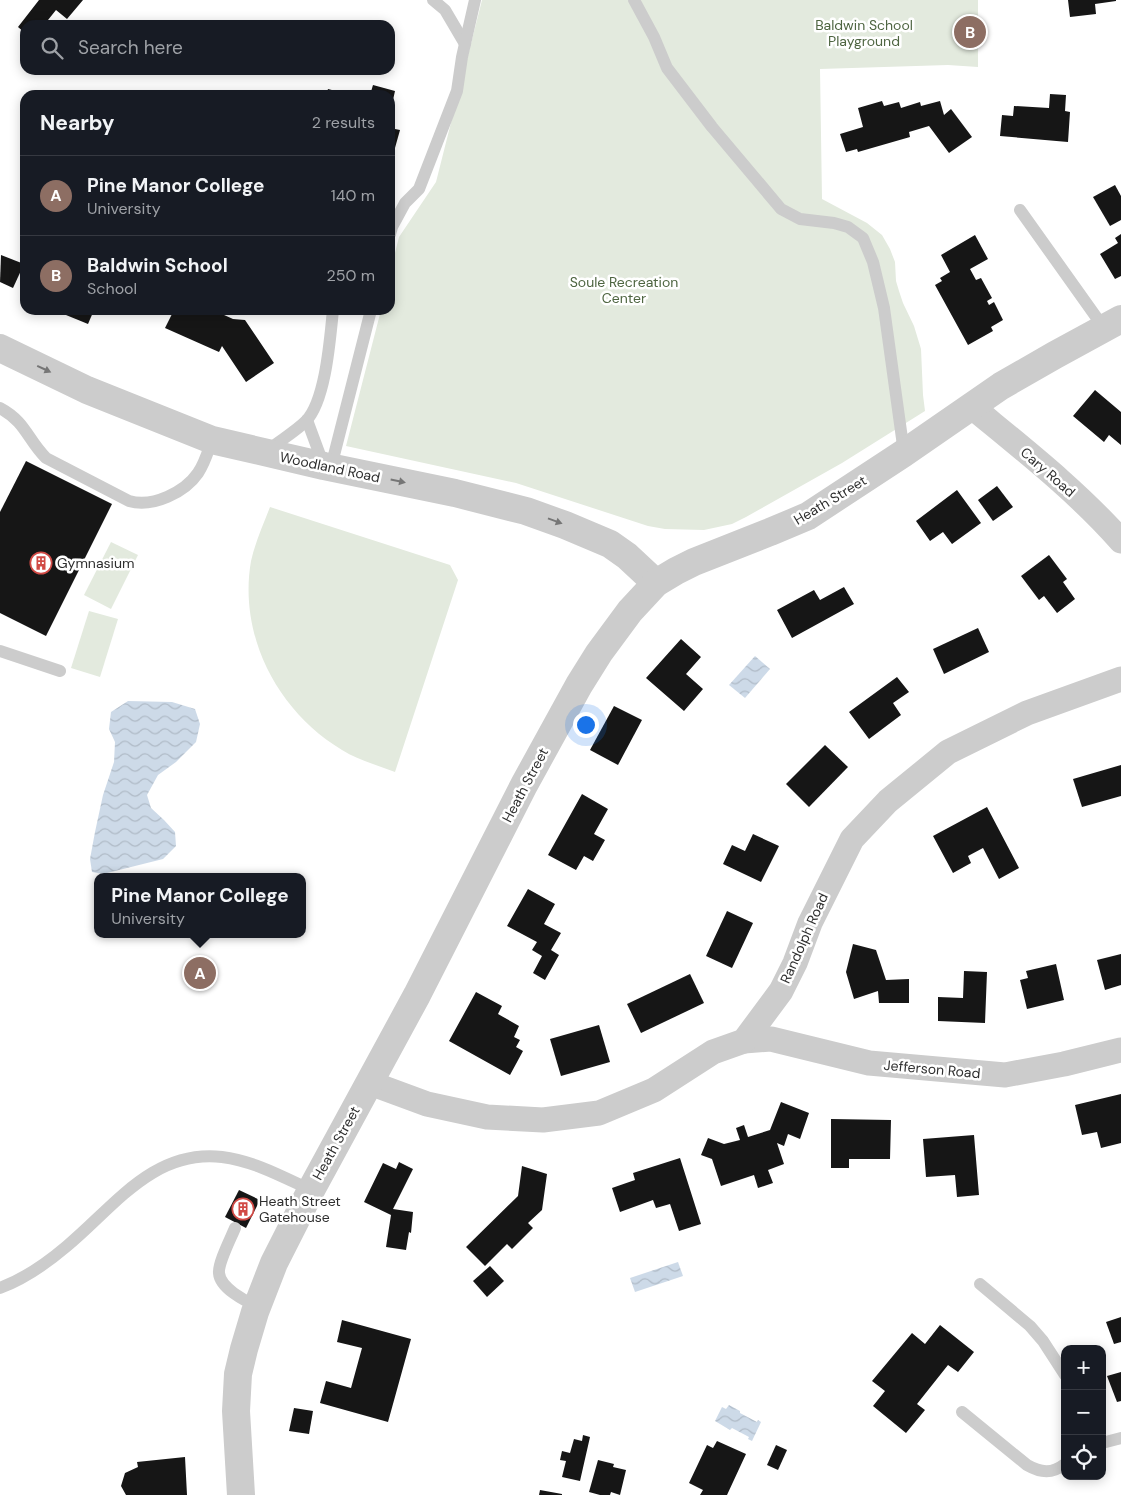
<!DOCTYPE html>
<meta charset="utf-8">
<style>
:root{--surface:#171b24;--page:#242831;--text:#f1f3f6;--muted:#9ea1a6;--line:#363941;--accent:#b45309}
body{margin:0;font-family:"DM Sans",sans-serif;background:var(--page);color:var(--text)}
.controls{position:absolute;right:15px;bottom:15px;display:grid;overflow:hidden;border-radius:10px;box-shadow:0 2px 12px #0003}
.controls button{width:45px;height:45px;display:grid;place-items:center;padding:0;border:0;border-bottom:1px solid var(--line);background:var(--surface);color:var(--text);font:25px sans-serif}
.you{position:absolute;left:585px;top:724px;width:18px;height:18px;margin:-12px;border:4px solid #fff;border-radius:50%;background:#1a73e8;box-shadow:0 0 0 8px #1a73e833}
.badge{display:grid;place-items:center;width:32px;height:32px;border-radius:50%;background:var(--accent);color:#fff;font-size:16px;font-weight:700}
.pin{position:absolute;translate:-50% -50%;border:2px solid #fff;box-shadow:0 1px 5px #0006}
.popup{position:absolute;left:94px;top:873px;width:212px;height:65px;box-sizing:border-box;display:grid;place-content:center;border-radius:10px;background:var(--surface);filter:drop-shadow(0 1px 4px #0005);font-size:16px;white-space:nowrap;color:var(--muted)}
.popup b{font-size:19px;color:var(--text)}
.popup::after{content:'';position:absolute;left:50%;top:100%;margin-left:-10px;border:10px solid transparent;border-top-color:var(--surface)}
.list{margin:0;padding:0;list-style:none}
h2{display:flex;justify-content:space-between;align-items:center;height:65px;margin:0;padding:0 20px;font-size:21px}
h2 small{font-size:16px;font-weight:400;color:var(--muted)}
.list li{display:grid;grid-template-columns:32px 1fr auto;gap:15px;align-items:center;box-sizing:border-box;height:80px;padding:0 20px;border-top:1px solid var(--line)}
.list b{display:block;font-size:19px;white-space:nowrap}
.list p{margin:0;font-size:16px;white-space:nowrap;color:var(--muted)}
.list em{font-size:16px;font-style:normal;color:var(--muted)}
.icon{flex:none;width:28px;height:28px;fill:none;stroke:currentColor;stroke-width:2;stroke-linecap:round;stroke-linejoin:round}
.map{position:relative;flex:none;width:1121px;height:1495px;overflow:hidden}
.search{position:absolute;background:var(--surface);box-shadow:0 2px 12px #0003;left:20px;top:20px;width:375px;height:55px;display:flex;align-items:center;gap:12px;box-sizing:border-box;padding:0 18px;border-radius:15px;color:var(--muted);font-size:19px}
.panel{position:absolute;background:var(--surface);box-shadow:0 2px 12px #0003;left:20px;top:90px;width:375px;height:225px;border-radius:15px}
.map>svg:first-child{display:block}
.green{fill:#e3eade}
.water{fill:url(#water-waves)}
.building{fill:#161616}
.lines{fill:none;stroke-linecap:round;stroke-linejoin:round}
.service{stroke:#ccc;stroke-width:12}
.minor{stroke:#ccc;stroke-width:25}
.tertiary{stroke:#ccc;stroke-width:28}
.oneway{fill:#767676}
.labels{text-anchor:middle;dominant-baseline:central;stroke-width:5;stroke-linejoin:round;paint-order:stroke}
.park-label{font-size:14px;fill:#4e6541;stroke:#fff}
.street-label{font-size:14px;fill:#2f2f2f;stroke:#fff}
.poi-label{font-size:14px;fill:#2f2f2f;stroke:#fff;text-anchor:start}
</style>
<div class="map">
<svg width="1121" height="1495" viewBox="0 0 1121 1495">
<defs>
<pattern id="water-waves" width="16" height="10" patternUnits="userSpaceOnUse" patternTransform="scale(1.25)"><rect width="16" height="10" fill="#cddae8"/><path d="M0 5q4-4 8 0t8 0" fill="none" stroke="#b0bbc7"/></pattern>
</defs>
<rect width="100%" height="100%" fill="#fff"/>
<g class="green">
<path d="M482,0H978V67L948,65L820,69L822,199L867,223L882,235L890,249L895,262L896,281L899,291L903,303L914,326L921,349L923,395L925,411L842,463L746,517L732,524L704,530L665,529L648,526L516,483L346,446L381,310H390V273L399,237L436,182Z"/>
<path d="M270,507L450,565L458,580L395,772C377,765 358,760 342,750C278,712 238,636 251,561C255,543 263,525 270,507Z"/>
<path d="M111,542L138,555L111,609L84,595Z"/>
<path d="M89,611L118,619L100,677L71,668Z"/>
</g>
<g class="water">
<path d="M755,656L770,669L745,698L729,685Z"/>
<path d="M128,701L172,702L195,709L200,724L196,742L176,762L158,775L147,795L151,808L164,820L175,832L176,846L163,859L103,874L92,872L90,859L95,832L103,795L114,762L115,742L109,729L111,712Z"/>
<path d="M678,1262L683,1276L635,1292L630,1278Z"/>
<path d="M729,1405L740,1411V1413L757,1422L758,1420L761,1422L752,1441L748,1439L749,1437L732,1428L730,1430L715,1421L722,1407L726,1409Z"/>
</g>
<g class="building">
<path d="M39,0H83L67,19L56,10L44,25H25V33L18,27Z"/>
<path d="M1068,0H1116V1L1095,4L1096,14L1070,17Z"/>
<path d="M373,85L395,91L391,109L390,95H370Z"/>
<path d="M328,89L347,94V95H326Z"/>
<path d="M1050,94L1066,95L1065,111L1070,112L1068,142L1000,136L1002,115L1013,116L1014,106L1049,108Z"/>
<path d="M882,101L884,106L899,102L901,108L920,102L921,106L940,101L944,115L951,109L972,137L949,153L929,126L909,132L910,137L858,152L857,149L846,152L840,134L863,127L858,108Z"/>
<path d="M390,128L400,130L391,162H390Z"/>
<path d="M1115,185L1121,196V220L1110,226L1093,197Z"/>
<path d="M1121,234V276L1115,279L1100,254L1118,243L1115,238Z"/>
<path d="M975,235L988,259L970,269L976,280L981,278L992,298L987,301L989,305L994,302L1003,320L991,327L993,331L968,345L935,285L942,281L940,278L950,272L941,255Z"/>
<path d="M1,255L24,264L13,288L0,282Z"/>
<path d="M68,310H94L88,324L66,315Z"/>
<path d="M174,310H213L233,319L245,320L274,363L246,382L222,346L219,352L165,328Z"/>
<path d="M1095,390L1121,412V445L1109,435L1104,442L1073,416Z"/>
<path d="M26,461L112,504L46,636L0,613V512Z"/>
<path d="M997,486L1013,507L993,521L978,500Z"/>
<path d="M957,490L981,523L952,544L943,532L930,541L916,521Z"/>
<path d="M1049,555L1067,579L1063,582L1075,599L1057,613L1044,596L1039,600L1021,576Z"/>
<path d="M844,587L854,604L792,638L777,610L814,590L820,600Z"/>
<path d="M978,628L989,652L944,674L933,649Z"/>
<path d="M681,639L701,657L686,674L703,689L684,711L646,678Z"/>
<path d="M897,677L909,692L893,703L901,715L869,739L849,712Z"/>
<path d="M614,706L642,720L618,765L590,750Z"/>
<path d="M825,745L848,767L809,807L786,784Z"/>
<path d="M1121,765V796L1082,807L1073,779Z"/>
<path d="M582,794L608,809L594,834L605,840L593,861L584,856L576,870L548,855Z"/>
<path d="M987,807L1019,868L999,879L983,848L968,856L971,863L953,873L933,836Z"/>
<path d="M753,834L779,846L761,882L723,864L732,845L745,851Z"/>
<path d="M528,889L555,904L544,924L561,933L551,950L559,955L545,980L533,973L542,956L532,950L537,942L507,926Z"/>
<path d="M727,911L753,923L732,968L706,956Z"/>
<path d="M853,944L876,950L886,980L909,979V1003H879L878,991L854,999L846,972Z"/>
<path d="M1121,954V985L1105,990L1097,960Z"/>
<path d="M1056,964L1064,1000L1027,1009L1020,980L1028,978L1026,971Z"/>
<path d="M964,971L987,972L985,1023L938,1021V997L963,998Z"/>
<path d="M690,974L704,1003L641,1033L627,1004Z"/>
<path d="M476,992L502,1006L498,1014L519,1026L514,1037L520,1040L516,1047L523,1051L510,1075L449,1041Z"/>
<path d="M599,1025L610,1062L561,1076L550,1039Z"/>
<path d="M1121,1094V1143L1101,1148L1097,1132L1082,1135L1075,1105Z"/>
<path d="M781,1102L809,1113L800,1139L788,1134L784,1146L777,1143L784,1164L768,1170L773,1183L758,1188L754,1175L721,1186L712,1159L701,1155L708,1138L724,1144L740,1140L736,1128L744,1125L748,1137L770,1130Z"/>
<path d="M831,1119L891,1120L890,1159H849V1168H831Z"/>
<path d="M974,1135L979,1195L957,1197L955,1175L926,1177L923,1139Z"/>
<path d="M680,1158L701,1224L679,1231L670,1204L656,1208L653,1200L620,1212L612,1188L635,1180L633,1173Z"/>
<path d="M399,1162L413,1169L393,1209L413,1212L411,1233L409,1232L406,1250L386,1247L391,1215L364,1202L383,1163L396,1169Z"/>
<path d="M522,1166L547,1174L542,1210L528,1223L533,1228L512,1249L507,1244L485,1266L466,1247L518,1196Z"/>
<path d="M239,1190L260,1200L246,1228L225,1217Z"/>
<path d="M490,1266L504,1281L487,1297L473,1281Z"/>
<path d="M1121,1317V1342L1114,1344L1106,1322Z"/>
<path d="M342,1320L411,1339L388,1422L320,1403L326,1381L351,1388L362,1348L337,1342Z"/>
<path d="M940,1325L974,1352L958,1372L948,1365L917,1404L925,1410L906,1433L873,1406L885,1391L872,1381L912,1333L925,1344Z"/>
<path d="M1121,1372V1401L1117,1402L1107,1376Z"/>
<path d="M294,1408L313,1411L309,1434L289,1431Z"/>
<path d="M583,1435L590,1437L580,1481L562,1477L566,1461L560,1460L562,1451L570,1453L574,1439L582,1441Z"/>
<path d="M717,1441L746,1454L727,1495H700L703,1490L689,1483L707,1445L713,1448Z"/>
<path d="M776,1445L787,1450L778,1470L767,1465Z"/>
<path d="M185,1457L187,1495H126L121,1486L125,1473L138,1467L137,1462Z"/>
<path d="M598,1460L614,1464L613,1467L626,1470L620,1495L611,1492L610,1495H600L589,1492Z"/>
<path d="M540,1490L562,1494V1495H539Z"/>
</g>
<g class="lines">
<g class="service">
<path d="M433,0L445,10L465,44"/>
<path d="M634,0L654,37L667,68L712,127L781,209L800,219L834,223L848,227L863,238L873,262L884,308L904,453"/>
<path d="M1020,210L1104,328"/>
<path d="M390,234L392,227L405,203L419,189L457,91L462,57L475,0"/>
<path d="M0,408C26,422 27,439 46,458L129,501C153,508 185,492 198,473C205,463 208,451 212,440"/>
<path d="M307,420L324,466"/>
<path d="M267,451C279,441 295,432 306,421C326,400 330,338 333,310"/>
<path d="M331,467L371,310"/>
<path d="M0,651L60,671"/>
<path d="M235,1228C231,1238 218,1263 219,1273C220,1288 245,1301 257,1306"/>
<path d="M980,1284L1030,1326L1043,1341L1065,1375"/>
<path d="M0,1288C24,1279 47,1263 67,1246C114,1207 153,1149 222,1157C254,1161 283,1177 311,1190"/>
<path d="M962,1412L1027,1465C1041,1473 1052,1474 1065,1464"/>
<path d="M1102,1443L1121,1438"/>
</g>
<g class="minor">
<path d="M971,406C1023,449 1077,491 1121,541"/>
<path d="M744,1041L771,1039L869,1063L1005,1075L1064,1064L1121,1050"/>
<path d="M370,1083L427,1104L487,1117L543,1120L599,1113L654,1090L713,1052L744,1041L781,991L795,963L810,923L852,839L888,801L948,752L1027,713L1121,679"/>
</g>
<g class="tertiary">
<path d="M0,348L87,390L212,440L324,466L455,493L526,511L565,525L610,544L627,556L656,583"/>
<path d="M241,1495L236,1411L238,1374L244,1349L255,1312L274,1263L311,1190L417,995L524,785L579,685L599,653L630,611L656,583L676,571L694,562L770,532L808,516L904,453L1001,386L1055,355L1121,319"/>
</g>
</g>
<defs><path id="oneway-solid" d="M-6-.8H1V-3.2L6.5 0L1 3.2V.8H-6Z" transform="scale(1.25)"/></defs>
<g class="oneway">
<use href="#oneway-solid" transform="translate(44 369) rotate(25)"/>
<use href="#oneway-solid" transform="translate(398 481) rotate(12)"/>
<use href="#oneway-solid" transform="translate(555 521) rotate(20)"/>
</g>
<defs>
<g id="building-ring" transform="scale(1.125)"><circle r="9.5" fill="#fff" stroke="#d14a45" stroke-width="1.5"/><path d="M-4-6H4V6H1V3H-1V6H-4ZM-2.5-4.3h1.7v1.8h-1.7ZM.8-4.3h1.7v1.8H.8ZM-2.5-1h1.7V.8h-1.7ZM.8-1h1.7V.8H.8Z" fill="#d14a45"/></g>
</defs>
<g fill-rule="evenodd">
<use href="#building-ring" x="41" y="563"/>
<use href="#building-ring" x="243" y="1209"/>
</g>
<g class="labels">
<g class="park-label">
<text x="864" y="25">Baldwin School<tspan x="864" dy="16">Playground</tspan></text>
<text x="624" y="282">Soule Recreation<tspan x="624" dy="16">Center</tspan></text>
</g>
<g class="street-label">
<text transform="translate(330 467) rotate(12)">Woodland Road</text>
<text transform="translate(1048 472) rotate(41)">Cary Road</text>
<text transform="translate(830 500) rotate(-31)">Heath Street</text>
<text transform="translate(525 785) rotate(-62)">Heath Street</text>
<text transform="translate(804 938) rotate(-66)">Randolph Road</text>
<text transform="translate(932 1069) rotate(5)">Jefferson Road</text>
<text transform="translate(336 1143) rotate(-61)">Heath Street</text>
</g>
<g class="poi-label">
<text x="57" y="563">Gymnasium</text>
<text x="259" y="1201">Heath Street<tspan x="259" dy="16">Gatehouse</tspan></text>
</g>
</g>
</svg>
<div class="controls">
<button>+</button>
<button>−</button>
<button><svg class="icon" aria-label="locate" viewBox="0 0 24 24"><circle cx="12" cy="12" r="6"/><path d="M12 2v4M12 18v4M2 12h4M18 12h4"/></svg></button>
</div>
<div class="you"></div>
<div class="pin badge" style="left:200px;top:973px;background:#8d6e63">A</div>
<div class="popup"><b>Pine Manor College</b>University</div>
<div class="pin badge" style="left:970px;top:32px;background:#8d6e63">B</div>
<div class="search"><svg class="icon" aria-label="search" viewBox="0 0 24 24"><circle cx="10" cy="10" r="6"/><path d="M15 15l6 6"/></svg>Search here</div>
<section class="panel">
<h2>Nearby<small>2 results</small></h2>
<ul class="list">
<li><span class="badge" style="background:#8d6e63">A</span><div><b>Pine Manor College</b><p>University</p></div><em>140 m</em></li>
<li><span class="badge" style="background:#8d6e63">B</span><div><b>Baldwin School</b><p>School</p></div><em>250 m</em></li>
</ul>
</section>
</div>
